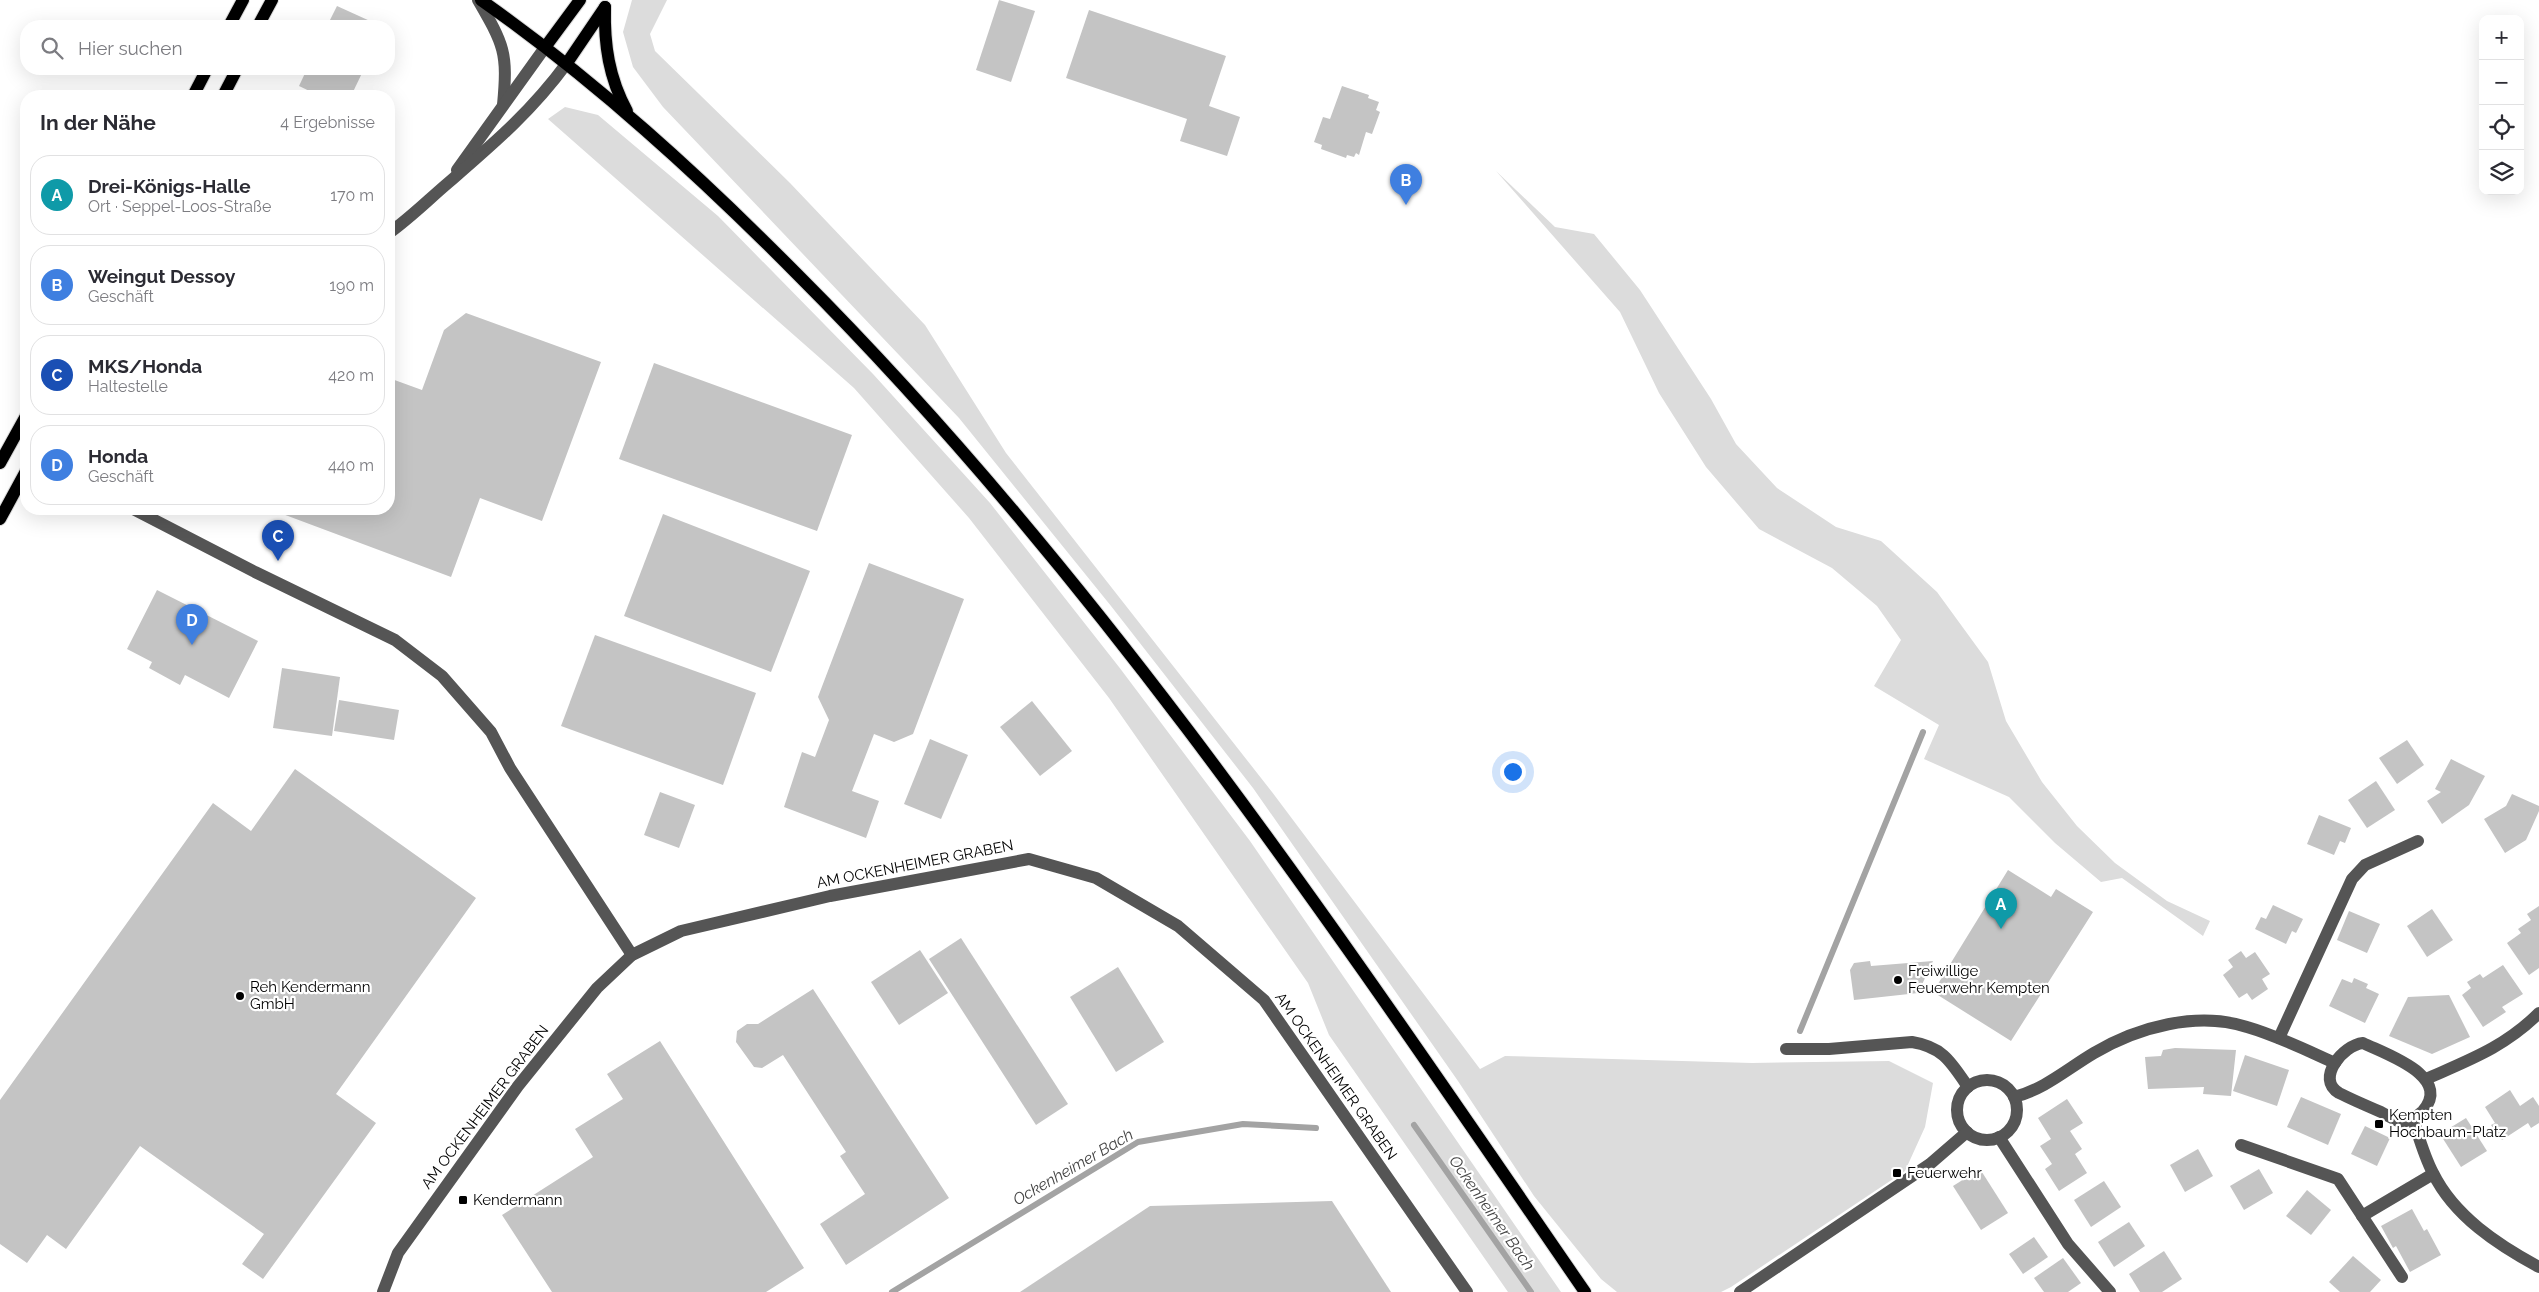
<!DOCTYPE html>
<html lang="de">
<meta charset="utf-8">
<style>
:root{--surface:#fff;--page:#f2f2f3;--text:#2b2b33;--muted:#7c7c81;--line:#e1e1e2;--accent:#b45309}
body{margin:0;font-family:Raleway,sans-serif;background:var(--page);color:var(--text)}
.controls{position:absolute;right:15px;top:15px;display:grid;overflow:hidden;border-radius:10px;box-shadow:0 5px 20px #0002}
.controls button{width:45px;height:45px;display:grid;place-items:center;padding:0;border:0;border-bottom:1px solid var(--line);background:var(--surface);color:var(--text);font:25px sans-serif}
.you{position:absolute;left:1512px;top:771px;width:18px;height:18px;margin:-12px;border:4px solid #fff;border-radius:50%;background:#1a73e8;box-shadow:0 0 0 8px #1a73e833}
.badge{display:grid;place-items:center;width:32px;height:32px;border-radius:50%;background:var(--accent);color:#fff;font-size:16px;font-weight:700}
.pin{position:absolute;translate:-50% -41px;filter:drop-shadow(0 1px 2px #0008)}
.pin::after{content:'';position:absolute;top:26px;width:18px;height:15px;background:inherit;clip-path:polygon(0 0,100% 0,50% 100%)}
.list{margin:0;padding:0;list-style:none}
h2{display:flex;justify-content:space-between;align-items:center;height:65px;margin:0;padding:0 20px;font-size:21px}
h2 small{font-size:16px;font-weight:400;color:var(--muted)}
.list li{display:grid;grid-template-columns:32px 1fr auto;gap:15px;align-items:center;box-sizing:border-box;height:80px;margin:0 10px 10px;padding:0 10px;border:1px solid var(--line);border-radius:20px}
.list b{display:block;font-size:19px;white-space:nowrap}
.list p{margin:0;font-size:16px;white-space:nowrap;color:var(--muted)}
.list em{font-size:16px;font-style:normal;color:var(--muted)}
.icon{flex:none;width:28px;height:28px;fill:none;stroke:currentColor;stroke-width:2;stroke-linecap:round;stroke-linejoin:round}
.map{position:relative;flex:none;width:2539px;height:1292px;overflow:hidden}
.search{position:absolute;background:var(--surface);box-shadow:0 5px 20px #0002;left:20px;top:20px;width:375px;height:55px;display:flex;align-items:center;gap:12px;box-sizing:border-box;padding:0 18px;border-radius:20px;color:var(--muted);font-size:19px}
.panel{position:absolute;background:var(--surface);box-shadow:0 5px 20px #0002;left:20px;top:90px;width:375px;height:425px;border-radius:20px}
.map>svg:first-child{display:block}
.green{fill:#dcdcdc}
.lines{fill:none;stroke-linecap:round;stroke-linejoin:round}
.stream{stroke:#a3a3a3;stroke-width:6}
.building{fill:#c4c4c4}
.major-casing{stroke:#dbdbdb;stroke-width:14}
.minor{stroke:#555;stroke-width:12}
.major{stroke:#000;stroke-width:12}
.poi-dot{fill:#000;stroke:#fff;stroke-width:2}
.labels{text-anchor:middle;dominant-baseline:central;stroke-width:4.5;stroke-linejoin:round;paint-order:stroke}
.street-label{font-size:15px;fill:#000;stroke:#fff}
.poi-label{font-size:15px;fill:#000;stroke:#fff;text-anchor:start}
.water-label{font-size:16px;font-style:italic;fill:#444;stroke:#fff}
</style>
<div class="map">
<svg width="2539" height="1292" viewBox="0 0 2539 1292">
<rect width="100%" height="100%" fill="#fff"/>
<g class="green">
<path d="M632,0H667L650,34L655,51L790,183L925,325L1006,453L1272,792L1480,1069L1505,1056L1752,1063L1889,1061L1933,1083L1925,1127L1905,1171L1731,1287L1721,1292H1617L1601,1279L1534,1196L1458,1081L1253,788L1111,606L959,418L663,107L633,67L623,32Z"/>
<path d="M565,107L598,115L718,216L873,374L990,503L1119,667L1250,841L1561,1292H1508L1329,1035L1308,983L1109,698L969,518L854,388L548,119Z"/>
<path d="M1496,171L1555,227L1594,234L1640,290L1711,399L1736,444L1777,488L1836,527L1881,541L1937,592L1988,662L2006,721L2042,782L2077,826L2115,863L2167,901L2210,921L2203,936L2122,878L2101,882L2055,843L2009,797L1924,759L1939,725L1874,686L1901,640L1877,606L1832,568L1759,529L1706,467L1659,393L1620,312Z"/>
</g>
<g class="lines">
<g class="stream">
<path d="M1800,1031L1923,732"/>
<path d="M1414,1125L1531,1292"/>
<path d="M892,1292L1138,1142L1243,1124L1316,1128"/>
</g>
</g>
<g class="building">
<path d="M999,0L1035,11L1011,82L976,70Z"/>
<path d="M337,6L381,26H327Z"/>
<path d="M1089,10L1226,56L1209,106L1240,117L1227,156L1180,141L1187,119L1066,78Z"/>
<path d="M307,69H364L351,96H320L299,86Z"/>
<path d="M1342,86L1369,95L1368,98L1379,102L1376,110L1380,112L1372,134L1366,132L1359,155L1356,153L1354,157L1347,155L1346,158L1321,149L1322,145L1314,142L1323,117L1330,119Z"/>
<path d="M466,313L601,362L542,521L480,498L451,577L280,513L281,509H389V378L422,390L444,330Z"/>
<path d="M654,363L852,435L817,531L619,459Z"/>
<path d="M663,514L810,571L771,672L624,616Z"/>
<path d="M869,563L964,599L913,734L894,742L874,734L852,791L879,801L866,838L784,807L802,752L815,757L829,720L818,697Z"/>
<path d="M157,590L258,641L229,698L185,675L180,685L149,668L152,662L127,649Z"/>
<path d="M595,635L756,693L723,785L561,726Z"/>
<path d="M282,668L340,677L332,736L273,728Z"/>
<path d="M339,700L399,710L394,740L334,731Z"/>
<path d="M1032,701L1072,751L1040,776L1000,727Z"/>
<path d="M930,739L968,755L941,819L904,804Z"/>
<path d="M2407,740L2424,765L2397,784L2379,758Z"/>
<path d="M2451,759L2485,776L2469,805L2442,824L2427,801L2441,792L2435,789Z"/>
<path d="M295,769L476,898L336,1094L376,1123L263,1279L242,1264L264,1234L140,1146L66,1249L47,1235L27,1263L0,1244V1100L213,803L251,831Z"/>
<path d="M2376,781L2395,810L2367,828L2348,800Z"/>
<path d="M660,792L695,805L679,848L644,835Z"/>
<path d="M2512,794L2539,806V811L2526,840L2505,853L2484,819L2506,806Z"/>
<path d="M2319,815L2351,828L2345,843L2340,841L2334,855L2307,844Z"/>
<path d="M2008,870L2051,897L2056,889L2093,912L2011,1041L1933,992Z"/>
<path d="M2273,905L2303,919L2296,933L2292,931L2286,944L2255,929L2261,917L2266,919Z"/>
<path d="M2539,906V968L2529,975L2507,943L2521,933L2518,929L2531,920L2527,914Z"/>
<path d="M2432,909L2453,940L2427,957L2407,926Z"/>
<path d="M2349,911L2380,924L2367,953L2337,940Z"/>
<path d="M961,938L1068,1104L1036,1125L929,959Z"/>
<path d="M920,950L948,993L899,1025L871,982Z"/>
<path d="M2241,951L2246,958L2255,952L2270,974L2262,979L2268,989L2252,1000L2247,993L2239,998L2223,975L2233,967L2228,960Z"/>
<path d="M1870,961L1871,966L1933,961L1918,993L1854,1000L1850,970L1854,963Z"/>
<path d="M2503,965L2523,994L2502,1007L2506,1012L2483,1027L2462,995L2471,988L2467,982L2480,974L2483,978Z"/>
<path d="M1118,967L1164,1042L1116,1072L1070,997Z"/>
<path d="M2354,978L2368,984L2366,988L2379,994L2365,1023L2329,1006L2342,979L2352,983Z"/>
<path d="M813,989L949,1198L846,1265L820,1224L865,1194L840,1156L846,1152L783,1055L762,1068L754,1067L736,1042L737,1031L747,1024H758Z"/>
<path d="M2449,995L2470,1037L2432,1054L2389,1036L2408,997Z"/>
<path d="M660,1041L804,1268L766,1292H552L502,1215L593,1157L575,1129L623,1099L607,1074Z"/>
<path d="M2175,1048L2236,1050L2231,1096L2203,1094L2204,1087L2148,1089L2145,1057L2161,1056L2163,1050Z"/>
<path d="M2245,1055L2289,1070L2277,1106L2233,1091Z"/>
<path d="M2510,1090L2520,1106L2533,1097L2539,1106V1123L2531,1128L2528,1123L2502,1140L2491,1125L2495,1123L2485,1107Z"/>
<path d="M2301,1097L2341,1114L2328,1145L2287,1127Z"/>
<path d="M2067,1099L2083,1123L2070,1131L2082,1149L2075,1154L2087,1173L2059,1191L2045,1169L2052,1164L2040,1146L2051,1139L2038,1118Z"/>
<path d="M2466,1118L2487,1151L2461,1167L2440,1134Z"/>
<path d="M2365,1126L2390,1138L2377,1166L2351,1154Z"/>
<path d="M2198,1149L2213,1176L2185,1192L2170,1165Z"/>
<path d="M1980,1169L2008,1213L1981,1230L1953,1186Z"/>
<path d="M2259,1169L2273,1193L2244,1210L2230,1186Z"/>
<path d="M2104,1181L2121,1207L2091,1227L2074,1200Z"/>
<path d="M2307,1190L2331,1210L2311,1235L2286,1216Z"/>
<path d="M1332,1201L1391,1292H1020L1150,1206Z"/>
<path d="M2412,1209L2424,1231L2427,1229L2441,1255L2410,1272L2396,1246L2393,1248L2381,1226Z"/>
<path d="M2129,1222L2145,1246L2114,1267L2098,1242Z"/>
<path d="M2034,1237L2048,1257L2023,1274L2009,1254Z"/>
<path d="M2164,1251L2182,1279L2162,1292H2140L2129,1274Z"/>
<path d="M2353,1256L2381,1280L2370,1292H2340L2329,1282Z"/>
<path d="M2063,1258L2081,1283L2068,1292H2044L2034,1278Z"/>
</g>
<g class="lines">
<g class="major-casing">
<g id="major">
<path d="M481,0C596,81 699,175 798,275C1102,579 1342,939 1585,1292"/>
<path d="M605,7C604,45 609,78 627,111"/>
<path d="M229,26L243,0"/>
<path d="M258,26L272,0"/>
<path d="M546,46L580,0"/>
<path d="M567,63L605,7"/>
<path d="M193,96L207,69"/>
<path d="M223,96L237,69"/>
<path d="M0,463L26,416"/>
<path d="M0,519L26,471"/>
</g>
</g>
<g class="minor">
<path d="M478,0C504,45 508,52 503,105"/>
<path d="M457,170L546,46"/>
<path d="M389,233C410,218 428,200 448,183C493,144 531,112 567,63"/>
<path d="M133,509L255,572L395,640L442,676L491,732L510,768L632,955"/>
<path d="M2279,1038L2352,879L2365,865L2418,841"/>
<path d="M2363,1043C2385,1054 2453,1076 2423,1111C2417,1117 2407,1123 2398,1121C2393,1119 2387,1115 2381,1112C2367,1106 2353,1100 2339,1093C2315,1079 2343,1045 2363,1043Z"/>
<path d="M1786,1049H1829L1912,1042C1943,1047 1951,1062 1968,1087"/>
<path d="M2426,1079C2469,1060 2505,1047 2539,1013"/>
<circle cx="1987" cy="1110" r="30"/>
<path d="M2014,1097C2045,1089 2067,1069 2094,1053C2138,1027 2197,1011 2247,1027C2278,1036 2306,1050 2335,1063"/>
<path d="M2413,1119C2419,1137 2424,1156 2433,1173C2454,1216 2498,1245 2539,1267"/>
<path d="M1999,1137L2068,1244L2110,1292"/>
<path d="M2241,1145L2338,1179L2402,1277"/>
<path d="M2362,1216L2433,1174"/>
<path d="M383,1292L398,1253L518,1086L597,988L632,955L681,931L830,896L1029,859L1096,878L1178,926L1264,1000L1467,1292"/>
<path d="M1740,1292L1930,1164L1967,1132"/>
</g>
<use href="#major" class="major"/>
</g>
<g class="poi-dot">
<circle cx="1898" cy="980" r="5"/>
<circle cx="240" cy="996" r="5"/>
<rect x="2374" y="1119" width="10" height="10" rx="2.5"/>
<rect x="1892" y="1168" width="10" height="10" rx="2.5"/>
<rect x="458" y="1195" width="10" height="10" rx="2.5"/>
</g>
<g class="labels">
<g class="street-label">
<text transform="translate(915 864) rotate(-11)">AM OCKENHEIMER GRABEN</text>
<text transform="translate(1336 1076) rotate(55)">AM OCKENHEIMER GRABEN</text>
<text transform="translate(485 1107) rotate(-53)">AM OCKENHEIMER GRABEN</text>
</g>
<g class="poi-label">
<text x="1908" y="971">Freiwillige<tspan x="1908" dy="17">Feuerwehr Kempten</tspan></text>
<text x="250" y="987">Reh Kendermann<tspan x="250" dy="17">GmbH</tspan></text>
<text x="2389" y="1115">Kempten<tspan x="2389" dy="17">Hochbaum-Platz</tspan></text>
<text x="1907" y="1173">Feuerwehr</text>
<text x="473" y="1200">Kendermann</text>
</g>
<g class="water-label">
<text transform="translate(1073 1167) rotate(-30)">Ockenheimer Bach</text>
<text transform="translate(1492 1213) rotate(55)">Ockenheimer Bach</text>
</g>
</g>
</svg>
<div class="controls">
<button>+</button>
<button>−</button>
<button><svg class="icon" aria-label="locate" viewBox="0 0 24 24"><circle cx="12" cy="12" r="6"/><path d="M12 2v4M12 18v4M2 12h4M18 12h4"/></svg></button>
<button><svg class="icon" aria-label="layers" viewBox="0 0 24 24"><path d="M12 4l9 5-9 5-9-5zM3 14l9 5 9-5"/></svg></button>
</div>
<div class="you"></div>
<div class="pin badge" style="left:2001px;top:929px;background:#0f9aa8">A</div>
<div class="pin badge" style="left:1406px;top:205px;background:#3f7fe0">B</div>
<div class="pin badge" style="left:278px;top:561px;background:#1a4fb4">C</div>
<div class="pin badge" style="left:192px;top:645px;background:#3f7fe0">D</div>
<div class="search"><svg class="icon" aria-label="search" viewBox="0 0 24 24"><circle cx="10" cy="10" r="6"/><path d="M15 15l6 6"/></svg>Hier suchen</div>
<section class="panel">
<h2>In der Nähe<small>4 Ergebnisse</small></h2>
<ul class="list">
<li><span class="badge" style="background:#0f9aa8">A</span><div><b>Drei-Königs-Halle</b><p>Ort · Seppel-Loos-Straße</p></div><em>170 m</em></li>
<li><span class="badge" style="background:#3f7fe0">B</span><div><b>Weingut Dessoy</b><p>Geschäft</p></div><em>190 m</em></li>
<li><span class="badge" style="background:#1a4fb4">C</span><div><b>MKS/Honda</b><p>Haltestelle</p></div><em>420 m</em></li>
<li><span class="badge" style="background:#3f7fe0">D</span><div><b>Honda</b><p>Geschäft</p></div><em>440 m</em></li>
</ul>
</section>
</div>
